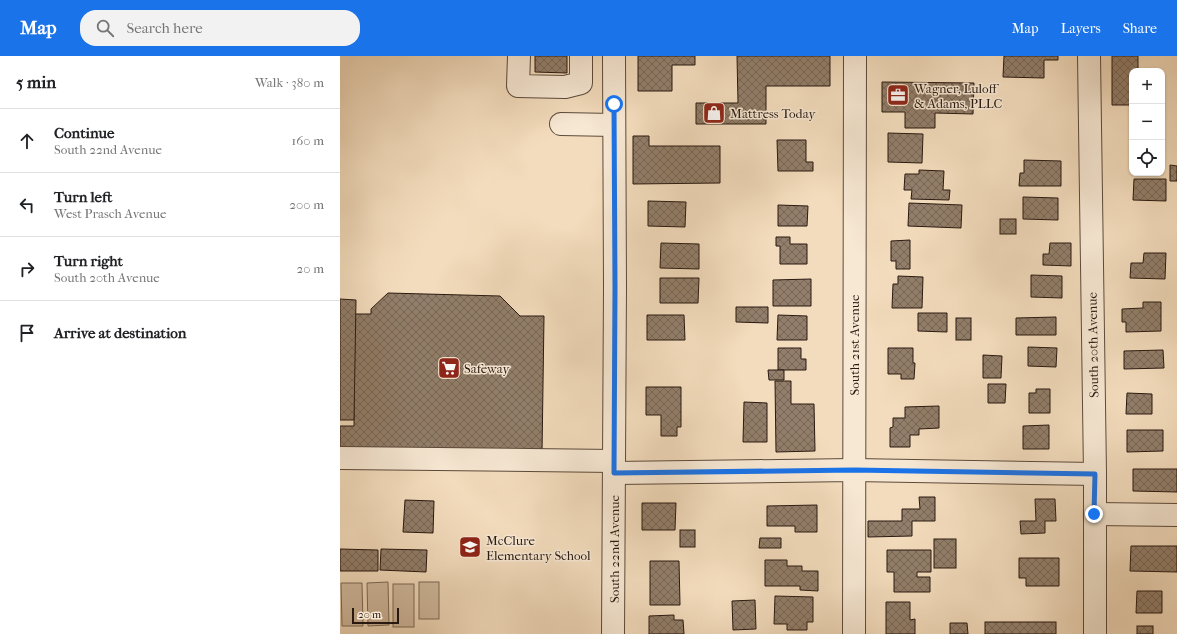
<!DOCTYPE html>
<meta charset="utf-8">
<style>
:root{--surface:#fff;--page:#f2f2f2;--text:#202124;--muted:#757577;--line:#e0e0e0;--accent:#1a73e8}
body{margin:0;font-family:"IM FELL French Canon",serif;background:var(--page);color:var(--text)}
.controls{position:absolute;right:12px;top:12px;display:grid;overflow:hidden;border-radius:8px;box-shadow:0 1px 3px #0004}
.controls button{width:36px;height:36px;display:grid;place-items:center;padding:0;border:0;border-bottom:1px solid var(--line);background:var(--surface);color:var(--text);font:20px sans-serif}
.scale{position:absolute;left:12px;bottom:10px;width:47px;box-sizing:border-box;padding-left:4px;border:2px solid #291910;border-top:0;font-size:11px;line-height:14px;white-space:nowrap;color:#291910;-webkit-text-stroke:3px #f7e8d4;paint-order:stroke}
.stop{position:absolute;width:12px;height:12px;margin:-9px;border:3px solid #1a73e8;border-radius:50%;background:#fff}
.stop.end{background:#1a73e8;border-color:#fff;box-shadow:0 1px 4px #0008}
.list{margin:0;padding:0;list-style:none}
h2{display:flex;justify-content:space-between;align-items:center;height:52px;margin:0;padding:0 16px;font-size:17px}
h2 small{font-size:13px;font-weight:400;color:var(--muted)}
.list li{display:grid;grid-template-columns:26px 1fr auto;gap:12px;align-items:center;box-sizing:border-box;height:64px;padding:0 16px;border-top:1px solid var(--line)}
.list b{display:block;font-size:15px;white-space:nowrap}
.list p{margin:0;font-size:13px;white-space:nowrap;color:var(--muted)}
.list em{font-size:13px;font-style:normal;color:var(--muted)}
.icon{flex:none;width:22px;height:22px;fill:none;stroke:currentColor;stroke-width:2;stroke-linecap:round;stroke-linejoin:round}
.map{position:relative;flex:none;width:837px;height:578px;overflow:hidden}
header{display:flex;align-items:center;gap:24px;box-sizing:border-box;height:56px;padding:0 20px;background:var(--accent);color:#fff}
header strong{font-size:19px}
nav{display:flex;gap:22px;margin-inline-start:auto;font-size:14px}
.search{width:280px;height:36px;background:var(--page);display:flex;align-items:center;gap:10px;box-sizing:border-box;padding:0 14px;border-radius:16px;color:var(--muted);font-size:15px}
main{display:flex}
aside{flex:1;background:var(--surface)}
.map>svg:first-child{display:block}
.pitch{fill:#d1bba0;stroke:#7d6a58}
.building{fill:url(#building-cross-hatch);stroke:#291910}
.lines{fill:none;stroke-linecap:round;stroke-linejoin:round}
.minor-casing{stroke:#5c4a3b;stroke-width:24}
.minor{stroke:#f7e8d4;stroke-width:22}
.route{stroke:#1a73e8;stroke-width:5}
.labels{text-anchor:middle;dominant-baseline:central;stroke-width:3;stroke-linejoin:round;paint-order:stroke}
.poi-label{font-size:13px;fill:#291910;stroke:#f7e8d4;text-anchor:start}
.street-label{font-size:13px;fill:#291910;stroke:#f7e8d4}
</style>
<header>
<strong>Map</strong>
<div class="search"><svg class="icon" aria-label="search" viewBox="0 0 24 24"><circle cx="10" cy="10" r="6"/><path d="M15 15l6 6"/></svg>Search here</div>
<nav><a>Map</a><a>Layers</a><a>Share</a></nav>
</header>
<main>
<aside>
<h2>5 min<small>Walk · 380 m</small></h2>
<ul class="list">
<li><svg class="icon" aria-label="ahead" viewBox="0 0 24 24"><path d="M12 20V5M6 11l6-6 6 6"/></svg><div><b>Continue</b><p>South 22nd Avenue</p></div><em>160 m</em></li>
<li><svg class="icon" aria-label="left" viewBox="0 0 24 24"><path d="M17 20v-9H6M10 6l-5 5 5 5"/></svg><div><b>Turn left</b><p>West Prasch Avenue</p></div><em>200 m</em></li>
<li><svg class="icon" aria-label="right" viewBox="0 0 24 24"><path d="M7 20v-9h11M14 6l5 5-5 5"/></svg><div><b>Turn right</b><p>South 20th Avenue</p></div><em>20 m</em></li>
<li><svg class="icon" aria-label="arrive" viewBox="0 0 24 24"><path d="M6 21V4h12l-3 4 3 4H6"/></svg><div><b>Arrive at destination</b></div></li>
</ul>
</aside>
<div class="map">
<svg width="837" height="578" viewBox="0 0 837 578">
<defs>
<pattern id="building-cross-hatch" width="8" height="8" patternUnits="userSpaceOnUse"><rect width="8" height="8" fill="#927e6a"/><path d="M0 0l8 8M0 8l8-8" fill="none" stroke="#776656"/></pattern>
</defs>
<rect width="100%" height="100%" fill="#f3dcbd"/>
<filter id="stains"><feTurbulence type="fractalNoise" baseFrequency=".005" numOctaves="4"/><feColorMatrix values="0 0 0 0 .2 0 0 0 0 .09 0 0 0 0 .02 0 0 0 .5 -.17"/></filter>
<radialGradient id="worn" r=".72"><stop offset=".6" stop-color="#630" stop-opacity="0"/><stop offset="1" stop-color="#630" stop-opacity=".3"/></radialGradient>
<g class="pitch">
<path d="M48,526L49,569L28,570L27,527Z"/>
<rect x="79" y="526" width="20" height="37"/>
<path d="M1,527H22L23,570H2Z"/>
<rect x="53" y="528" width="21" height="43"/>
</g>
<g class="building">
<path d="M195,0H227V17L195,16Z"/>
<path d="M298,0H355V9H332V35H298Z"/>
<path d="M397,0H490V30H426V68H356V47H398Z"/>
<path d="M664,0H718V4H704V22L663,21Z"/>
<path d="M772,0H798V15H792V49H772Z"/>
<path d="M542,26L634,27L633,58L595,57V72H565V56H542Z"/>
<path d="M548,77L583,78L582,107L548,106Z"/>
<path d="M293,80H309V90H380V127L293,128Z"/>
<path d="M437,84H466V106H473V115H438Z"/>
<path d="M684,104L721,105V130H679L680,117H684Z"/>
<path d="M830,109L837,110V125H830Z"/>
<path d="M579,114L604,115L603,134H610L609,144L571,143L572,134H564L565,118H579Z"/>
<path d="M794,123H826V145L793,144Z"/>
<path d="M683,141L718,142V164L683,163Z"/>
<path d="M308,145L346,146L345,171L308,170Z"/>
<path d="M569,147L622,149L621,172L568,170Z"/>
<path d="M438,149L468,150L467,170H438Z"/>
<rect x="660" y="163" width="16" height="15"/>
<path d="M436,181H450V188H467V208H440V190H436Z"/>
<path d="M570,184V213H556V205H551V185Z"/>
<path d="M321,187L359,188V213L320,212Z"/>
<path d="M710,187H731V210L703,209V198H709Z"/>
<path d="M804,197H826L825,223L790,222L791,207H803Z"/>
<path d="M691,219L722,220V242L691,241Z"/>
<path d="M558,220L583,221L582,252H552L553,228H558Z"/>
<path d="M320,222H359L358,247H320Z"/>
<path d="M471,223V250H433V224Z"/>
<path d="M48,237L160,240L180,260H204L202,397L0,394V370H14L15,258H31V253Z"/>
<path d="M0,243L16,244L14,364H0Z"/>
<path d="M803,246H821V275L786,276V266H782V253L803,252Z"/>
<path d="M396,251H428V267L396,266Z"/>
<path d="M578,257H607V276L578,275Z"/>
<path d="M307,259H344L345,284H307Z"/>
<path d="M438,259L467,260V284H437Z"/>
<path d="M716,261V279H676V262Z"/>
<rect x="616" y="262" width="15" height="22"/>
<path d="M688,291L717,292L716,311L688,310Z"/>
<path d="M438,292H461V303H466V314H438Z"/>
<path d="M548,292H573V307H575L574,323H561V318H548Z"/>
<path d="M823,294L824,312L784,313V295Z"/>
<path d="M643,299L662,300L661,322H643Z"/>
<path d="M428,314H444V324H429Z"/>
<path d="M435,325H451V348H474L475,395L436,396Z"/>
<path d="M648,328H666L665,347H648Z"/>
<path d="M306,331H341V371H337V380H321V359H306Z"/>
<path d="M696,333H710V357H689V337H696Z"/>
<path d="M787,337L812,338V358H786Z"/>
<path d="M404,346L427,347V386H403Z"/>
<path d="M599,350V372L579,373V379H570V391H550V372L553,371V362H565V351Z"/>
<path d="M709,369V393H683V370Z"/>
<path d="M787,374H823V395L787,396Z"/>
<path d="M793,413H837V436L793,435Z"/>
<path d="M579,441H595V465H572V480L528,481V465H562V453H580Z"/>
<path d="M695,443H715L716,465H705V477L681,478L680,465H696Z"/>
<path d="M65,444L94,445L93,477L63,476Z"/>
<path d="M302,447H336L335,474H302Z"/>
<path d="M477,449V476H455V470H427V450Z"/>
<rect x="340" y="474" width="15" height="17"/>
<path d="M420,482H441V492H419Z"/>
<rect x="594" y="483" width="22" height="29"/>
<path d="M791,490H837V516L790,515Z"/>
<path d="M0,493L38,494V515H0Z"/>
<path d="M41,493L87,494L86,516L40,514Z"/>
<path d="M547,494H591V516H577V521H590V536H554V516H547Z"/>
<path d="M679,502H719V530H686V522H679Z"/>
<path d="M425,504H447V510H462V515H478V535L460,534V530H425Z"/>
<path d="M310,505H339L340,549H310Z"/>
<path d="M797,535H822V557H796Z"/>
<path d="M435,540L473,541V566H467V574H447V568H434Z"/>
<path d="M415,544L416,573L393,574L392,545Z"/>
<path d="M546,546H570V564L575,563V578H546Z"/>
<path d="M334,559V564H343L344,578H309V560Z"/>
<rect x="645" y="566" width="71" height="12"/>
<path d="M610,567H627L628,578H610Z"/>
<rect x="797" y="570" width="16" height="8"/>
</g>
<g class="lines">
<g class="minor-casing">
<g id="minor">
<path d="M179,0L178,30L225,31L241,27V0"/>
<path d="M749,0L755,418V578"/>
<path d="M221,68L274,69"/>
<path d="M0,402L274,405"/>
<path d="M274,417L514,414L755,418"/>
<path d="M755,458L837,459"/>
<path d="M273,578L275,231L274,0"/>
<path d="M514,578L515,0"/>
</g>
</g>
<use href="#minor" class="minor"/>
</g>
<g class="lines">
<path class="route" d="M274,48L275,231L274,417L514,414L755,418L754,458"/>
</g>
<defs>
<g id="office-square" transform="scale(1.15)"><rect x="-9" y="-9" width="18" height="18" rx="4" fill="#8f2418" stroke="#f7e8d4"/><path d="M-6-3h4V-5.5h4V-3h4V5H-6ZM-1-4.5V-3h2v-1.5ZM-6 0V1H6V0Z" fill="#fff"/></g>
<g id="shop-square" transform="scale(1.15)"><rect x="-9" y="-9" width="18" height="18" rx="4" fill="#8f2418" stroke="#f7e8d4"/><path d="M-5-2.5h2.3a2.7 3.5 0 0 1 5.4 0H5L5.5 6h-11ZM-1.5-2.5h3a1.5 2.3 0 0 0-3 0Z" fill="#fff"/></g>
<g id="supermarket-square" transform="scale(1.15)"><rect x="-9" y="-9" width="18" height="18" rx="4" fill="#8f2418" stroke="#f7e8d4"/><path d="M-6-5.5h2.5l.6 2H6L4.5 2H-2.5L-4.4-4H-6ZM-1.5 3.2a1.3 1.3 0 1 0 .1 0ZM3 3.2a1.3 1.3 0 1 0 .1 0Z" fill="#fff"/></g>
<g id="school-square" transform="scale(1.15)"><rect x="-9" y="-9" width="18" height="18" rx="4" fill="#8f2418" stroke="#f7e8d4"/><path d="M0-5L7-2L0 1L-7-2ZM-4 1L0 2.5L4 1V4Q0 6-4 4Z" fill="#fff"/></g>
</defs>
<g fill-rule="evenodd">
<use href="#office-square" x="558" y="39"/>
<use href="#shop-square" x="374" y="57"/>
<use href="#supermarket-square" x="109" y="312"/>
<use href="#school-square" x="130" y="491"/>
</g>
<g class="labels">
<g class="poi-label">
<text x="574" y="32">Wagner, Luloff<tspan x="574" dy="15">&amp; Adams, PLLC</tspan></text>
<text x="390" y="57">Mattress Today</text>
<text x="124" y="312">Safeway</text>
<text x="146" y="484">McClure<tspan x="146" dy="15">Elementary School</tspan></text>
</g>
<g class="street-label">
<text transform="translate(514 289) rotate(-90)">South 21st Avenue</text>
<text transform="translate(753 289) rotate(-91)">South 20th Avenue</text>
<text transform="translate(274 493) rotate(-90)">South 22nd Avenue</text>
</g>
</g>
<rect width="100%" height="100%" filter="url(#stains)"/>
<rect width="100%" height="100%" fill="url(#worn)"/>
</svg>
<div class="controls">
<button>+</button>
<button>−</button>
<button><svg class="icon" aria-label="locate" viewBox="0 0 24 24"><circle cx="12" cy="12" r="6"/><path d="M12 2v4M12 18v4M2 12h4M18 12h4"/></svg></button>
</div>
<div class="scale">20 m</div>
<div class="stop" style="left:274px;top:48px"></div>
<div class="stop end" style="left:754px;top:458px"></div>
</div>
</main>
